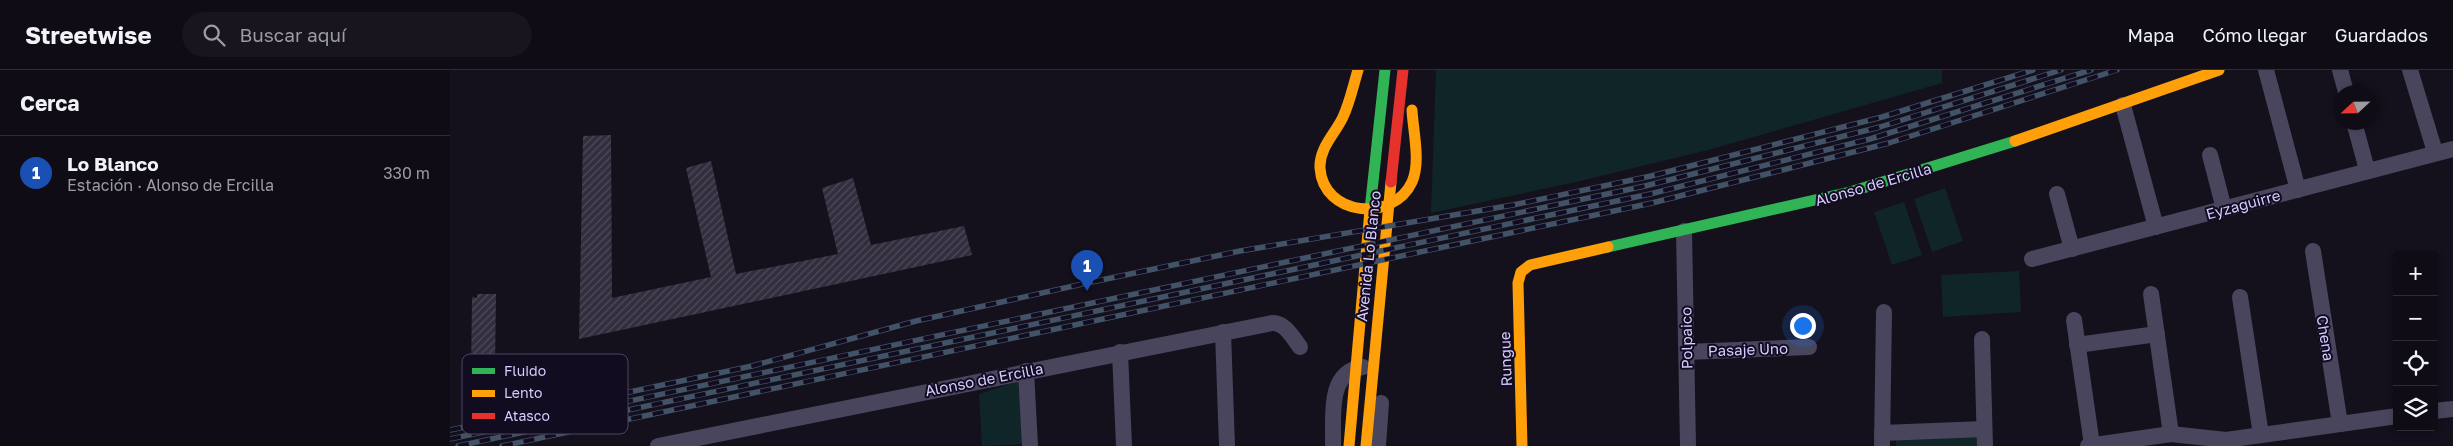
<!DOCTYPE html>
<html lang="es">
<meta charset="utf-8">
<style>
:root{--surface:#0f0c15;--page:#18151e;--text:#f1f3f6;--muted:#9b9ba0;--line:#2f2c34;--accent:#7c3aed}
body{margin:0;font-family:"Golos Text",sans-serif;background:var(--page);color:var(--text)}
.controls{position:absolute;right:15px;bottom:15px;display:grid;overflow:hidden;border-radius:5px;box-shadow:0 2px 8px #0003}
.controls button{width:45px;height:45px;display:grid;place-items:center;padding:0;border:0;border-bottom:1px solid var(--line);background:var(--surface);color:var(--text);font:25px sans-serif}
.compass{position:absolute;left:1883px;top:15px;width:45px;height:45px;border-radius:50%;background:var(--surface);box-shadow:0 2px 8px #0003;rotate:248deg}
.you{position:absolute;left:1352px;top:255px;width:18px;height:18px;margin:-12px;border:4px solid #fff;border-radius:50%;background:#1a73e8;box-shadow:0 0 0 8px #1a73e833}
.badge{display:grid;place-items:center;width:32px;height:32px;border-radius:50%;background:var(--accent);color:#fff;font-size:16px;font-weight:700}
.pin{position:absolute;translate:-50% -41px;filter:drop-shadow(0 1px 2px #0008)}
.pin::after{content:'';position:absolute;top:26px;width:18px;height:15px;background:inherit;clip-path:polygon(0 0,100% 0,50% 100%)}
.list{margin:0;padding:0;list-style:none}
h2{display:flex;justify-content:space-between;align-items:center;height:65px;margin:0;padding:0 20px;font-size:21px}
h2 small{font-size:16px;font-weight:400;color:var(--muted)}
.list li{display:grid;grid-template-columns:32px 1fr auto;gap:15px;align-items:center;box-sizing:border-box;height:75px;padding:0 20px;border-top:1px solid var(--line)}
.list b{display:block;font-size:19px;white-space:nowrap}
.list p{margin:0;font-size:16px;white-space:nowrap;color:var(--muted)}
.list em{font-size:16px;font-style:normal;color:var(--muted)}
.icon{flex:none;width:28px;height:28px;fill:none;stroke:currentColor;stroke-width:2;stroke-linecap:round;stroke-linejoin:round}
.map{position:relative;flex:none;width:2003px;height:376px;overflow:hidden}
header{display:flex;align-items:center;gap:30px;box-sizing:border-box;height:70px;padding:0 25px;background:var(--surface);border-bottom:1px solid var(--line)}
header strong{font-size:24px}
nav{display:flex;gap:28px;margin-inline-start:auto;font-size:18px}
.search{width:350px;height:45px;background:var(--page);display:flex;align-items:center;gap:12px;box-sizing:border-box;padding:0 18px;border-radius:28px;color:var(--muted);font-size:19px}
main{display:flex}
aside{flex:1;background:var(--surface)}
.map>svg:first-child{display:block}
.green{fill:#102528}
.building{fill:url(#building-hatch)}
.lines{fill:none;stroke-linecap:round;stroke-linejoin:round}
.street{stroke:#49455d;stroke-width:16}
.fast{stroke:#30b455;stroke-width:11}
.slow{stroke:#ff9f0a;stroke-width:11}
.jam{stroke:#e5322d;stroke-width:11}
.rail-casing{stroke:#425267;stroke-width:5.5}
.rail{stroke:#120c20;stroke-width:4;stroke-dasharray:11;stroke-linecap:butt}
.labels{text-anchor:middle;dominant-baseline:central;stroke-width:4;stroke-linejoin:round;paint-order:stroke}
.street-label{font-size:15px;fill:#d7cbff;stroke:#120c20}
.key{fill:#120c20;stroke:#4d4563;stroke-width:1}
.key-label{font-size:14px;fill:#d7cbff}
</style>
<header>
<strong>Streetwise</strong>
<div class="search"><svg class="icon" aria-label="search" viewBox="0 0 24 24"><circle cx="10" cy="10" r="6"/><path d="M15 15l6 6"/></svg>Buscar aquí</div>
<nav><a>Mapa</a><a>Cómo llegar</a><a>Guardados</a></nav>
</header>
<main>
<aside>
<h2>Cerca<small></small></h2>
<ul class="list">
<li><span class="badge" style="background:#1a4fb4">1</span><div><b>Lo Blanco</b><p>Estación · Alonso de Ercilla</p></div><em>330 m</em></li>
</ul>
</aside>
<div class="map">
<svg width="2003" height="376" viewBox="0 0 2003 376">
<defs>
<pattern id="building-hatch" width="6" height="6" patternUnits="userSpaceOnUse" patternTransform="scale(1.25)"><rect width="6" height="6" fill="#322e3e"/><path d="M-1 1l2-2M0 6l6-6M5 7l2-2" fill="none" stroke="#4f4b5b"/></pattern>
</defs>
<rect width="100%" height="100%" fill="#14101c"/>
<g class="green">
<path d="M986,0H1492V13L1258,80L1126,112L981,143Z"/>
<path d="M1495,118L1513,171L1482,182L1464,129Z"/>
<path d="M1454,132L1472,185L1442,195L1424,142Z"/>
<path d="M1569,201L1571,242L1493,247L1491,205Z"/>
<path d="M573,310L577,374L532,376L529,324Z"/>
<path d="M1530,366L1531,376H1446V370Z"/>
</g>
<g class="building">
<path d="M161,65L162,228L261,207L236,98L261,91L286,204L388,184L372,118L403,108L421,175L514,156L522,185L129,269L133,66Z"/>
<path d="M27,224H46L45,296H38L37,304H21L22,227L27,228Z"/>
</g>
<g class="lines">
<g class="street">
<path d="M1816,0L1848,120"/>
<path d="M1890,0L1896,22"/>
<path d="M1960,0L1985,82"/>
<path d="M1673,35L1706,157"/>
<path d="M1904,52L1917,100"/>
<path d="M1760,85L1774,139"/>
<path d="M1607,124L1622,179"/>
<path d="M1234,161L1238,376"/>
<path d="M1863,181L1890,354"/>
<path d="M1582,189L2003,79"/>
<path d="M1701,224L1721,364"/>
<path d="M1790,227L1811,365"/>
<path d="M1624,250L1642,375"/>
<path d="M773,262L777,376"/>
<path d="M1532,269L1535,376"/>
<path d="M1627,275L1707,264"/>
<path d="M670,282L674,376"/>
<path d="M1237,282L1359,277"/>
<path d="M576,301L580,376"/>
<path d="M1984,341L2003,339"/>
<path d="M1432,363L1534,359"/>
<path d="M208,376L822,253C835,252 843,268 850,277"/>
<path d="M883,376C884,348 876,302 913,297"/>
<path d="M928,376L931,333"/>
<path d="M1432,376L1434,242"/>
<path d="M1638,376L1721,364L1776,370L1947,346"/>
</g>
<g class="fast">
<path d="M920,140L935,0"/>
<path d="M1158,177L1400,122L1565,71"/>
</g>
<g class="slow">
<path d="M908,0C903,16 900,32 893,47C885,64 869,78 870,98C873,146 943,153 962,112C971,92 963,61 962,40"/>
<path d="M1565,71L1769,0"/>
<path d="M899,376L920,140"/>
<path d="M916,376L941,112"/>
<path d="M1072,376L1068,213L1071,202L1080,195L1158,177"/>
</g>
<path class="jam" d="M941,112L953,0"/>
<g class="rail-casing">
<g id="rail">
<path d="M0,360L302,296L466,251L637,213L790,181L1063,135L1201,106L1432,47L1583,0"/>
<path d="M0,369L1195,116L1430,57L1611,0"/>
<path d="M8,376L1200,124L1420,69L1641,0"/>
<path d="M52,376L1202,133L1439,73L1667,0"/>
</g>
</g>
<use href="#rail" class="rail"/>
</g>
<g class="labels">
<g class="street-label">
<text transform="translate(1423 114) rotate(-16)">Alonso de Ercilla</text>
<text transform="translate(1793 134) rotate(-15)">Eyzaguirre</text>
<text transform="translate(918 186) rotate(-84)">Avenida Lo Blanco</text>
<text transform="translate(1236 268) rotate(-91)">Polpaico</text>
<text transform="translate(1876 268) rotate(81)">Chena</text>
<text transform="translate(1298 279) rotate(-2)">Pasaje Uno</text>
<text transform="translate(1055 289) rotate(-92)">Rungue</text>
<text transform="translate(534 309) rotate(-11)">Alonso de Ercilla</text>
</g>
</g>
<rect x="12" y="284" width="166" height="80" rx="8" class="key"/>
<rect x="22" y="298" width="23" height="6" fill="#30b455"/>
<rect x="22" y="320" width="23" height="7" fill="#ff9f0a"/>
<rect x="22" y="343" width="23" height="6" fill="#e5322d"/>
<g class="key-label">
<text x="54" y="306">Fluido</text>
<text x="54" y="328">Lento</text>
<text x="54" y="351">Atasco</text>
</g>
</svg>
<div class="controls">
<button>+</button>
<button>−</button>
<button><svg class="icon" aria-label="locate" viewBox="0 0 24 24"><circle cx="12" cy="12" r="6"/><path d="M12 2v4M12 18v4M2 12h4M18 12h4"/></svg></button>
<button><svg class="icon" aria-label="layers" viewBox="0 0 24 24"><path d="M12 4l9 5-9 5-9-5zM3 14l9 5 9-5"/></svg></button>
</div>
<svg class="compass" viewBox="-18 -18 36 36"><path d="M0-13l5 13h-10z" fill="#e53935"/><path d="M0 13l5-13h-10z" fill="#9b9ba0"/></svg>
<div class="you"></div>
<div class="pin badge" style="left:637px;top:221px;background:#1a4fb4">1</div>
</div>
</main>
